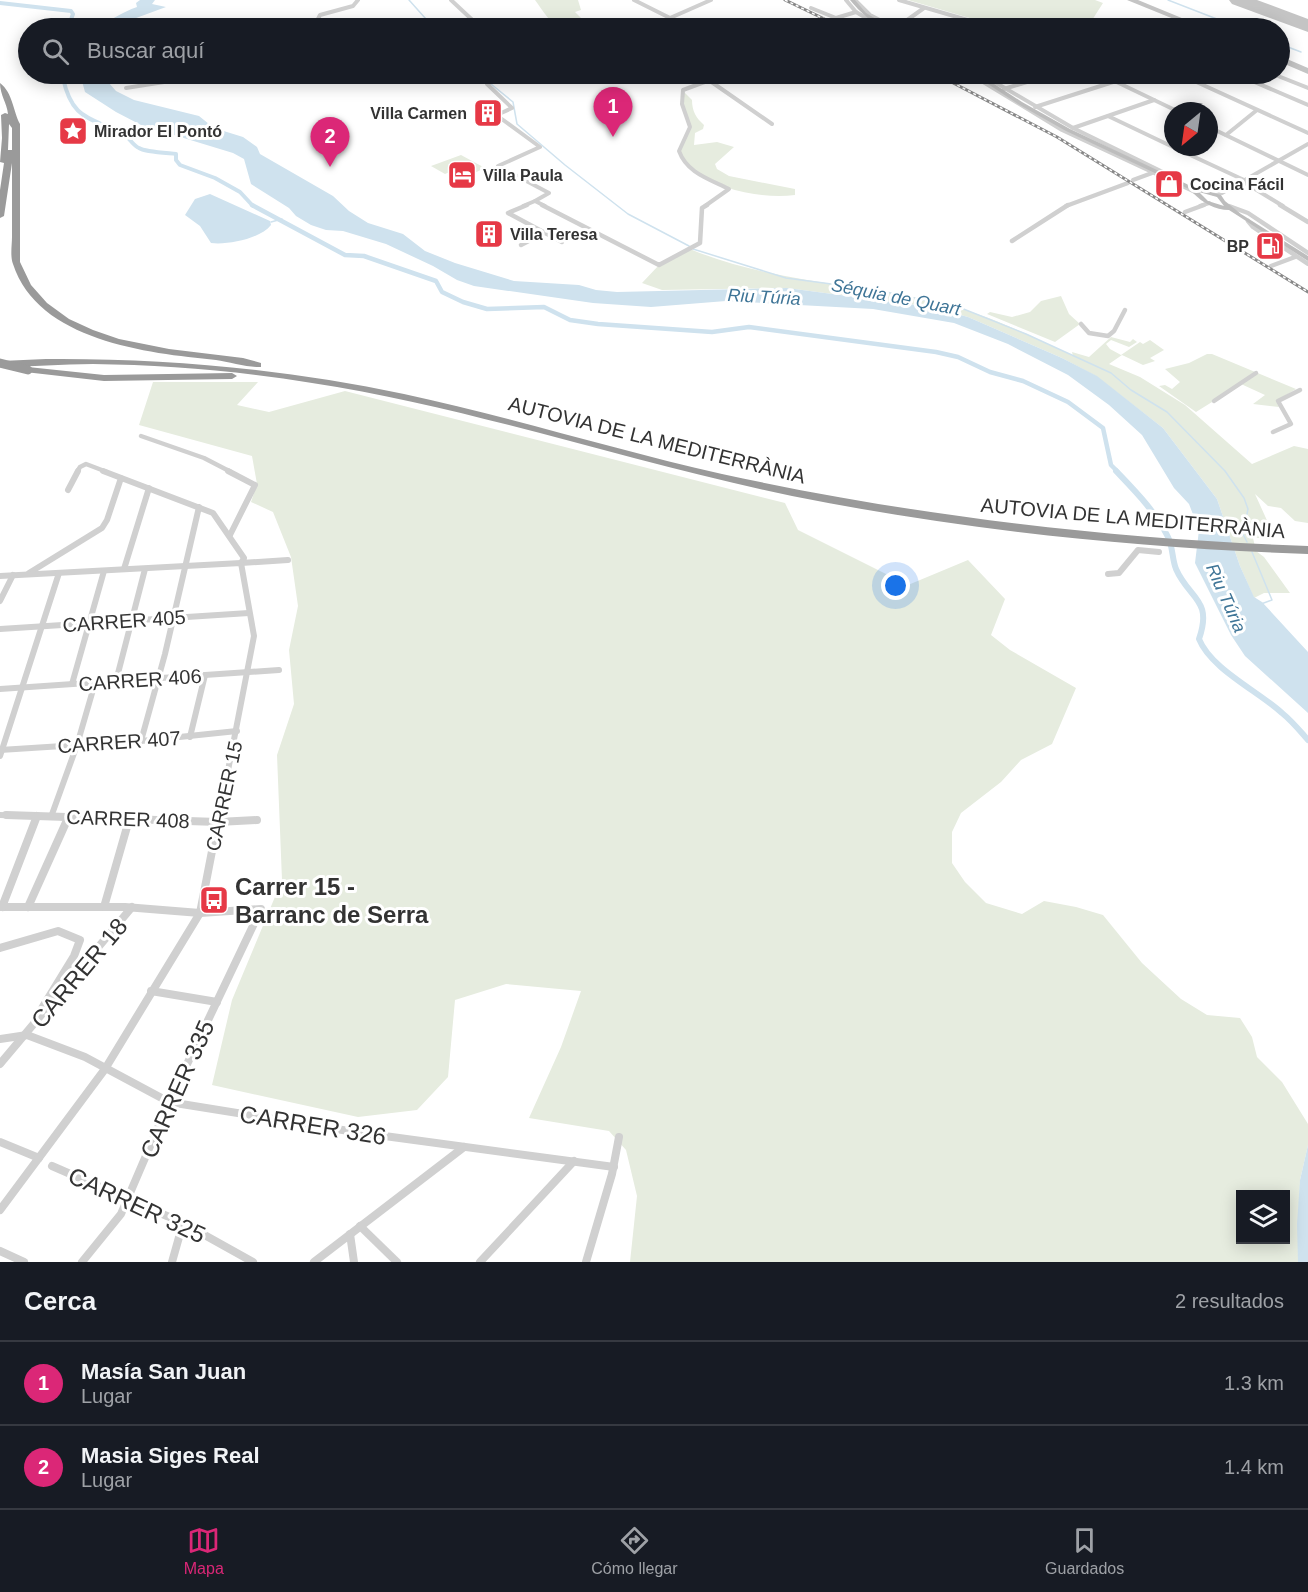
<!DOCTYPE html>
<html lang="es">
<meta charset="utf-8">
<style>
:root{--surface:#171b24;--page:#242831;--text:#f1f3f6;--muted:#9ea1a6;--line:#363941;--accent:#db2777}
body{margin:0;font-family:Helvetica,sans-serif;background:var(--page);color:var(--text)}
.controls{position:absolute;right:18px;bottom:18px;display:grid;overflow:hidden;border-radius:0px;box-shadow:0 3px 15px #0003}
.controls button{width:54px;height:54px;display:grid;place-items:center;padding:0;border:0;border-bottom:2px solid var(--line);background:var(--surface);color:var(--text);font:30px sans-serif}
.compass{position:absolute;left:1164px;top:102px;width:54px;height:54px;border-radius:50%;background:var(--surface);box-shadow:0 3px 15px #0003;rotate:209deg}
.you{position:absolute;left:896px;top:586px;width:21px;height:21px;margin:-15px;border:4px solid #fff;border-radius:50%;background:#1a73e8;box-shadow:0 0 0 9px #1a73e833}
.badge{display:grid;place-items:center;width:39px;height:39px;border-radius:50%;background:var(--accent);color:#fff;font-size:20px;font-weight:700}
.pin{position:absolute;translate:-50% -50px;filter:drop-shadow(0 2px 3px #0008)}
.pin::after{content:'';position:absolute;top:32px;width:21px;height:18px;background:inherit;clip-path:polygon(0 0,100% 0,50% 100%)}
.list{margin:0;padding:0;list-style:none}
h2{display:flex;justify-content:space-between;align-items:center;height:78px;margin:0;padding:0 24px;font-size:26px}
h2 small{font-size:20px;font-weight:400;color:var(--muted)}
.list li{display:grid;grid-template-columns:39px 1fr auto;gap:18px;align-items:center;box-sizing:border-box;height:84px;padding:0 24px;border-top:2px solid var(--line)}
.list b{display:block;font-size:22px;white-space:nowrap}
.list p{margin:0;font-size:20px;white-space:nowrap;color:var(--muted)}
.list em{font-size:20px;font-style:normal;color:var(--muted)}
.icon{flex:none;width:33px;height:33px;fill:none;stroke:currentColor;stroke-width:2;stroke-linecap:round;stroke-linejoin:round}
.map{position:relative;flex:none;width:1308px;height:1262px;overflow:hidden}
.search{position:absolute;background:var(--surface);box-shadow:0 3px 15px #0003;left:18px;right:18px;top:18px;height:66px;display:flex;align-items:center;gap:15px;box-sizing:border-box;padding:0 21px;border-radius:33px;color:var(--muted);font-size:22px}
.sheet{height:246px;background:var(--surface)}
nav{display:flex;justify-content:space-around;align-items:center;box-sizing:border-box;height:84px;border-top:2px solid var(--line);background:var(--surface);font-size:16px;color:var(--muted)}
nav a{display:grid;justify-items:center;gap:3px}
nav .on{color:var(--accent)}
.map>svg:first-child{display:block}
.green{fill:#e6ecdf;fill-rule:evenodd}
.water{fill:#cfe2ee}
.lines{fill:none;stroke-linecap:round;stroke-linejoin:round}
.stream{stroke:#cfe2ee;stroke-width:1.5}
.canal-far2{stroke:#cfe2ee;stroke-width:4}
.canal-far1{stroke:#cfe2ee;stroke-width:4.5}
.canal{stroke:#cfe2ee;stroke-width:6}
.taxiway{fill:#c4c4c4;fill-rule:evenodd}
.runway{fill:#c4c4c4;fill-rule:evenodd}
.minor-far3{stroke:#d0d0d0;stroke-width:4}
.minor-far2{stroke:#d0d0d0;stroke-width:4.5}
.minor-far1{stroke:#d0d0d0;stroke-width:6}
.minor{stroke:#d0d0d0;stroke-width:8}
.secondary{fill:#bdbdbd;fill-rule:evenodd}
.motorway{fill:#9a9a9a;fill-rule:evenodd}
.rail-casing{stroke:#888;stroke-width:3}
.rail{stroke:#fff;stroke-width:1.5;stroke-dasharray:3;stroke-linecap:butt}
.motorway-bridge{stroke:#9a9a9a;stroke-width:9}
.labels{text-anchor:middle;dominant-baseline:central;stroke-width:6;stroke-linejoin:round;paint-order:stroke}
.far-poi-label{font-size:16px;font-weight:bold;fill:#333;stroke:#fff;text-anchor:start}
.far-water-label{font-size:18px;font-style:italic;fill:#3f7597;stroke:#fff}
.street-label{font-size:20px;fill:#333;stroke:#fff}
.near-poi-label{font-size:24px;font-weight:bold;fill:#333;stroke:#fff;text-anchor:start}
.near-street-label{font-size:24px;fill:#333;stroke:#fff}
</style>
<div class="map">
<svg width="1308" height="1262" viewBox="0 0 1308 1262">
<rect width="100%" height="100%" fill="#fff"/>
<g class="green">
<path d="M535,0H578L581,10L575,12L591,28C555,29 556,30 535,0Z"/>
<path d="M908,0H1095L1103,3L1087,28H1023L1013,26L1004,28Z"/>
<path d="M684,92L692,100C692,111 696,118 704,125L703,129L695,133L694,145L717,142L734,147L715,164L717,169L729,176L795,189V195C762,199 719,190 692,170C687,166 683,157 679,151L689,131L681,93Z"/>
<path d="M461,155L485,168L470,175L459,168L445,174L431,166Z"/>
<path d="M690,249C769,282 855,283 937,302C984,313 1030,335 1073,356L1072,352L1089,357L1111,337L1130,342L1133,339L1137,342L1129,347L1111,340L1106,344L1110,349L1121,355L1140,342L1143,344L1150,340L1164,350L1150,358L1155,361L1143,365L1122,355L1109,364L1140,377L1185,405L1252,464L1294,446L1308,449V523L1295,521L1281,508L1268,506L1255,494L1275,538H1253L1256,551L1264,557L1290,593H1264L1254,598L1240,566L1217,499L1163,428L1096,376L1062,358L968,317L931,307L787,288L662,290L642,283L659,265Z"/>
<path d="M1061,296L1069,314L1080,324L1055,342L987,314L990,312L1012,317L1030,312L1041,301Z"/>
<path d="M1207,354H1212L1296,389L1276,401L1279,407L1253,404L1265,395L1241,384L1196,412L1159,386L1165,385L1172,389L1180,382L1165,369L1189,363Z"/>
<path d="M153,382H258L237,405L269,412L345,391L785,503L798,530L908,585L968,560L1005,599L991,635L1010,650L1076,688L1052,744L1021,760L1001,782L961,813L952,832V863L965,882L986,903L1022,914L1044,901L1076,907L1103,915L1142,963L1181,999L1207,1015L1240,1018L1252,1037L1257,1057L1282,1082L1308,1124V1145L1300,1180L1298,1262H630L637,1196L626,1150L609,1131L529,1118L561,1047L581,991L506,984L455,1000L448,1077L417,1110L358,1117L212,1085L232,1000L282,880L277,755L294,704L289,650L298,606L291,557L273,512L251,502L257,484L252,456L139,425ZM1240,1194H1286V1240H1240Z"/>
</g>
<g class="water">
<path d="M140,0H155L152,4L166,7L128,21L119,28H96C110,21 122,12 137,7L136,3Z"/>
<path d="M80,74H101L116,91L134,100L199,116L214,128L243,137L257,147L260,154L333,196L349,211L368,223L403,234L425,251L455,263L514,281L579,285L596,290L617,292L787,288L931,307L968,317L1062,358L1097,376L1163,428L1217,499L1240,566L1254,597L1262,602L1308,652V713L1245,656L1231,635L1195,563L1199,530L1189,504L1174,488L1142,435L1109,405L1068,375L1008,344L954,323L873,309L726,301L651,307L593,303L474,286L457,280L433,266L386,244L343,231L326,230L311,225L296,216L289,208L251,184L244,159L233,153L141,125L116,112L85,92Z"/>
<path d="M210,194L270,221L271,225C260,239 228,245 211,243L200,226L185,215L195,199Z"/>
<path d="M1308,1145V1262H1298L1297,1224L1300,1180Z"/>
</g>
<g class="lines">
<g class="stream">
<path d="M409,0L434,28"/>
<path d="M1168,0L1240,28"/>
<path d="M1280,44L1301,52"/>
<path d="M479,74L488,81"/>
<path d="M491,84L513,102L517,124L565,165L628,214L689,246"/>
<path d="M271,222L282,219"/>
<path d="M693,249L786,278L877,290L961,308L1026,334L1111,373L1131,390L1167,412L1225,471L1244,498L1248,509L1243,534L1247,542"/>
<path d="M1252,552L1272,600L1261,604"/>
</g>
<g class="canal-far2">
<path d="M0,3L71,11L73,14L68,28"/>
<path d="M67,74L63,78C72,120 90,117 121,133C129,136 132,145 139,148C145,152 167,153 176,154V160L180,165L215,178L240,192L253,206"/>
</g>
<path class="canal-far1" d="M252,205L345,255L364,256L436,281L442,292L463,302L487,309L544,307L570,320L598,324L712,332L749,327L936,352L958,357L990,372L1023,381L1068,402L1103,428L1111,465L1118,472"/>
<path class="canal" d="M1116,471C1136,492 1155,511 1168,537C1173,547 1172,559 1176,569C1189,599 1213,599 1199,639C1211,669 1258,691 1282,713C1292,721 1300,731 1308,740"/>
<g class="taxiway">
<path d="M1127,0H1138L1206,28H1196Z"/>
<path d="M1280,56L1308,68V74L1280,62Z"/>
</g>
<path class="runway" d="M1229,0H1257L1308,19V32L1232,4Z"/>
<g class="minor-far3">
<path d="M451,0L481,28"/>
<path d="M634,0L670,18"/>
<path d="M846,0L856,12L883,28"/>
<path d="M855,0L870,15L895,28"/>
<path d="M899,0L995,28"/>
<path d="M811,8L836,18L856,12"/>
<path d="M670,18L711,0"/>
<path d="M324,28L318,19L320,15L353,6L358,0"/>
<path d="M663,28L670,22V18"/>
<path d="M896,28L924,8"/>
<path d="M1121,28H1128"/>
<path d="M486,74L493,81L487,84L512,108L499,114V117L540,147L498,166L549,193L535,201L545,206"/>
<path d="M700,74L772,124"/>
<path d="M970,74L1062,130L1197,193"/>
<path d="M981,74L1073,128L1173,177L1180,183"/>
<path d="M1004,74L1020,84"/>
<path d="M1100,74L1177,111"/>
<path d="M1179,74L1308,133"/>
<path d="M1236,74L1308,105"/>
<path d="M1273,74L1308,88"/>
<path d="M322,77L334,74"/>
<path d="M126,88L215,74"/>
<path d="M1004,89L1053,74"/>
<path d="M1035,107L1138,74"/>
<path d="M1108,116L1173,147"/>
<path d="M1209,127L1308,175"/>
<path d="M1073,128L1154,100"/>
<path d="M1226,135L1257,110"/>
<path d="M1173,147L1244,180"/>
<path d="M1133,180L1152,173"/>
<path d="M1242,181L1283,206"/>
<path d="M1214,194L1222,193L1308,144"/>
<path d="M523,206L535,201"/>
<path d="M705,206L729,189C709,179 687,173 679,151L690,127L682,104L683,90L710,80"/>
<path d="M1066,206L1128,183"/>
<path d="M1200,206L1209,203"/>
</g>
<g class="minor-far2">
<path d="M527,205L508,213L562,242"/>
<path d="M542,205L659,265L700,243L702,208L707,205"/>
<path d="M1280,205L1308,222"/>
<path d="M1229,206L1248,213L1308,253"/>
<path d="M1185,212L1204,205"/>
<path d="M1248,221L1253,227L1308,264"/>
<path d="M1012,241L1068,205"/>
<path d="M521,245L544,233"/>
<path d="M1271,266L1295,257"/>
<path d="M1081,324L1089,333L1108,336L1114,331L1125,310"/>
<path d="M1214,401L1256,373"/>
<path d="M1273,432L1291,424L1278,401L1300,390"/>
<path d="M141,436L204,458L231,472"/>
<path d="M77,472L80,467L86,464L107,472"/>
</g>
<g class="minor-far1">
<path d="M103,471L213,513L244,558L241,563L288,560"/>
<path d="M228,471L255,485L230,535"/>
<path d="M68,490L78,471"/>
<path d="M124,569L149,488"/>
<path d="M29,573L102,528L107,520L121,478"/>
<path d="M1108,574L1119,573L1138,550L1159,552"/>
<path d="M0,576L241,563L254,636L219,817"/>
<path d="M0,601L13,575"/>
<path d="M0,629L249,613"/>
<path d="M116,681L145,569"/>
<path d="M72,684L104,571"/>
<path d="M0,689L279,670"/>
<path d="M190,737L205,675"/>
<path d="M141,741L165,654L199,507"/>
<path d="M0,750L141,741L237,731"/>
<path d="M0,756L59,573"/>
<path d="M0,815L53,817"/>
<path d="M51,817L77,745L95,683"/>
</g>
<g class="minor">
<path d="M6,815L218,822L257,820"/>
<path d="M0,907H125L200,913L261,909L169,1102L121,1214L82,1262"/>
<path d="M2,907L37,816"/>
<path d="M28,907L68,818"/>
<path d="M104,907L129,820"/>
<path d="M0,948L58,931L80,940L74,956L36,1018L38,1022"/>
<path d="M151,991L217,1002"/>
<path d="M0,1039L27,1035L85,1057L169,1102L355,1132L614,1167"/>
<path d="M0,1064L132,907"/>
<path d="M0,1142L39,1158"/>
<path d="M52,1166L183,1223L253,1262"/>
<path d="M0,1210L105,1069L200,913L219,815"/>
<path d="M360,1226L397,1262"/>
<path d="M350,1234L354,1262"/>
<path d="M0,1251L24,1262"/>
<path d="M172,1262L183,1223"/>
<path d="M314,1262L464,1147"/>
<path d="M480,1262L574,1161"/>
<path d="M586,1262L612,1174L619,1137"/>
</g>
<g class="secondary">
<path d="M850,0H855L866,13L891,28C877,29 859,11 850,0Z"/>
<path d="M973,74H979L1022,102L1070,129L1193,187L1221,195L1225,201L1241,214L1308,256V261L1229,210C1215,210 1203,203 1193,193L1192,192L1193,191L1066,131L1018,104ZM1199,192L1217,197L1224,206L1208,201Z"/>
</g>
<g class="motorway">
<path d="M0,83C13,93 13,111 20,124V262L31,285L47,303L69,319L93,330L119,339L169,349L243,358L261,363V367C251,368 229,362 216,360C147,353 38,341 13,264C10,256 12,245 12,237C12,212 12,188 12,163L4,216L0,218V190L4,163L0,162L2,138L1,115L5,113L8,114C7,103 0,95 0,83ZM9,124L12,128V150H8Z"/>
<path d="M46,359C167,358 285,369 404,394C511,417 615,450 722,474C915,516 1110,539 1308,546V554C1135,548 962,530 792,496C631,463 475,408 312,383C240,371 167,365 93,364C62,364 31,367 0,367L1,361Z"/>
<path d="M28,367L104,375L232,373L237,376L232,379L104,381L25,372L23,370Z"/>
</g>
<g class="rail-casing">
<g id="rail">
<path d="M785,0L843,28"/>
<path d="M936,74L1057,137L1308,292"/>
</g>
</g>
<use href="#rail" class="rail"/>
<path class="motorway-bridge" d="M0,363L28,370"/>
</g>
<defs>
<g id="building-square" transform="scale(1.5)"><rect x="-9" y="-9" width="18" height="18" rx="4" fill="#e63946" stroke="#fff"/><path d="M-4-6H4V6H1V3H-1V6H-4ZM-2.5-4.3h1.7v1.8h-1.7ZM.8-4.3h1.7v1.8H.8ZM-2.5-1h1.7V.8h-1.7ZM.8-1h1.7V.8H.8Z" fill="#fff"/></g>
<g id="sight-square" transform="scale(1.5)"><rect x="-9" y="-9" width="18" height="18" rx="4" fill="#e63946" stroke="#fff"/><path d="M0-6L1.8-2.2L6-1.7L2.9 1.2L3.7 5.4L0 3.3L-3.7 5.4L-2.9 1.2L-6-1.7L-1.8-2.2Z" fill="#fff"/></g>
<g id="hotel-square" transform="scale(1.5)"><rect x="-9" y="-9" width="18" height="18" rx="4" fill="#e63946" stroke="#fff"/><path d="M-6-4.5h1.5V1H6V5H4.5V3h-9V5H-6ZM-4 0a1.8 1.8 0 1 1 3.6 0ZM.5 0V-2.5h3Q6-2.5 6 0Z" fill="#fff"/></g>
<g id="shop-square" transform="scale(1.5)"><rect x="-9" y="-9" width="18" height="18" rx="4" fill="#e63946" stroke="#fff"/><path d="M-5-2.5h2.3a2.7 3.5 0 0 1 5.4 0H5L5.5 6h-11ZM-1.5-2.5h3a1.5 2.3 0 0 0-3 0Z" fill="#fff"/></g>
<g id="fuel-square" transform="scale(1.5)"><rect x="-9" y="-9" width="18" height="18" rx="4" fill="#e63946" stroke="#fff"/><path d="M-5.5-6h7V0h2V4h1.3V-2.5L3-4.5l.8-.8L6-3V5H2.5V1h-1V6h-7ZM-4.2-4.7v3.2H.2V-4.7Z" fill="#fff"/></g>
<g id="bus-square" transform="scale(1.5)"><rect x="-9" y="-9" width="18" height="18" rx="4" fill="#e63946" stroke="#fff"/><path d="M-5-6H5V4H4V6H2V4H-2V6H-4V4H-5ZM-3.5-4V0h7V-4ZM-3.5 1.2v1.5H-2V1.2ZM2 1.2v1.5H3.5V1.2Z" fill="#fff"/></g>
</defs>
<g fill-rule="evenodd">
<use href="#building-square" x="488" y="113"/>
<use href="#sight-square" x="73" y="131"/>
<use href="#hotel-square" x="462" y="175"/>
<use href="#shop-square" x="1169" y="184"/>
<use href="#building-square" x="489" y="234"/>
<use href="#fuel-square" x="1270" y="246"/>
<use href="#bus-square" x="214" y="900"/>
</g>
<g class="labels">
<g class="far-poi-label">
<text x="467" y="113" text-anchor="end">Villa Carmen</text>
<text x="94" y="131">Mirador El Pontó</text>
<text x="483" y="175">Villa Paula</text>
<text x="1190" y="184">Cocina Fácil</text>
<text x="510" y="234">Villa Teresa</text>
<text x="1249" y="246" text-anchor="end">BP</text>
</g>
<g class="far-water-label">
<text transform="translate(764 297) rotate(3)">Riu Túria</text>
<text transform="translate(896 297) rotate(11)">Séquia de Quart</text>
<text transform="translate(1226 598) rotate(66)">Riu Túria</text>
</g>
<g class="street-label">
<text transform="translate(657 440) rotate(14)">AUTOVIA DE LA MEDITERRÀNIA</text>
<text transform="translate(1133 518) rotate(5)">AUTOVIA DE LA MEDITERRÀNIA</text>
<text transform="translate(124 621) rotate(-4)">CARRER 405</text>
<text transform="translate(140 680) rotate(-4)">CARRER 406</text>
<text transform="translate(119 742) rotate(-4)">CARRER 407</text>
<text transform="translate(224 796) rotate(-78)">CARRER 15</text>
<text transform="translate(128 819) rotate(2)">CARRER 408</text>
</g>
<g class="near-poi-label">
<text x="235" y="886">Carrer 15 -<tspan x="235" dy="28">Barranc de Serra</tspan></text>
</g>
<g class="near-street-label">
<text transform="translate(79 973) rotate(-50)">CARRER 18</text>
<text transform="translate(177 1089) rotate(-66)">CARRER 335</text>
<text transform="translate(313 1125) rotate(9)">CARRER 326</text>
<text transform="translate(137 1205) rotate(25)">CARRER 325</text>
</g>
</g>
</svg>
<div class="controls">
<button><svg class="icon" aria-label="layers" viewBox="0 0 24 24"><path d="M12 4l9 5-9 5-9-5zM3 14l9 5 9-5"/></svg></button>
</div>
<svg class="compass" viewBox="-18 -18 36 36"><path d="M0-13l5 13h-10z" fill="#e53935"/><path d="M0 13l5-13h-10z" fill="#9ea1a6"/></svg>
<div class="you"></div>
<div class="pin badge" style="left:613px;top:137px">1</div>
<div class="pin badge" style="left:330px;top:167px">2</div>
<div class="search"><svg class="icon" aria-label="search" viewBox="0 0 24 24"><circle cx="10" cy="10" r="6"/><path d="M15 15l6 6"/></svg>Buscar aquí</div>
</div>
<section class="sheet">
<h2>Cerca<small>2 resultados</small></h2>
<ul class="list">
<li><span class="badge">1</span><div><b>Masía San Juan</b><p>Lugar</p></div><em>1.3 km</em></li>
<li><span class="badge">2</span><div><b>Masia Siges Real</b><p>Lugar</p></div><em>1.4 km</em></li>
</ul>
</section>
<nav>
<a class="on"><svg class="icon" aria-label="map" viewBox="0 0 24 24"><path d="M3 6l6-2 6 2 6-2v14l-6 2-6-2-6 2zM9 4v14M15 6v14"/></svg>Mapa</a>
<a><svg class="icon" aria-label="directions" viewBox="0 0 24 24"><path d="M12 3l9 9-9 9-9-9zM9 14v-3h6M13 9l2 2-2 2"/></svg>Cómo llegar</a>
<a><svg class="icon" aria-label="saved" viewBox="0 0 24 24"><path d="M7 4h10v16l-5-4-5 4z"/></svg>Guardados</a>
</nav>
